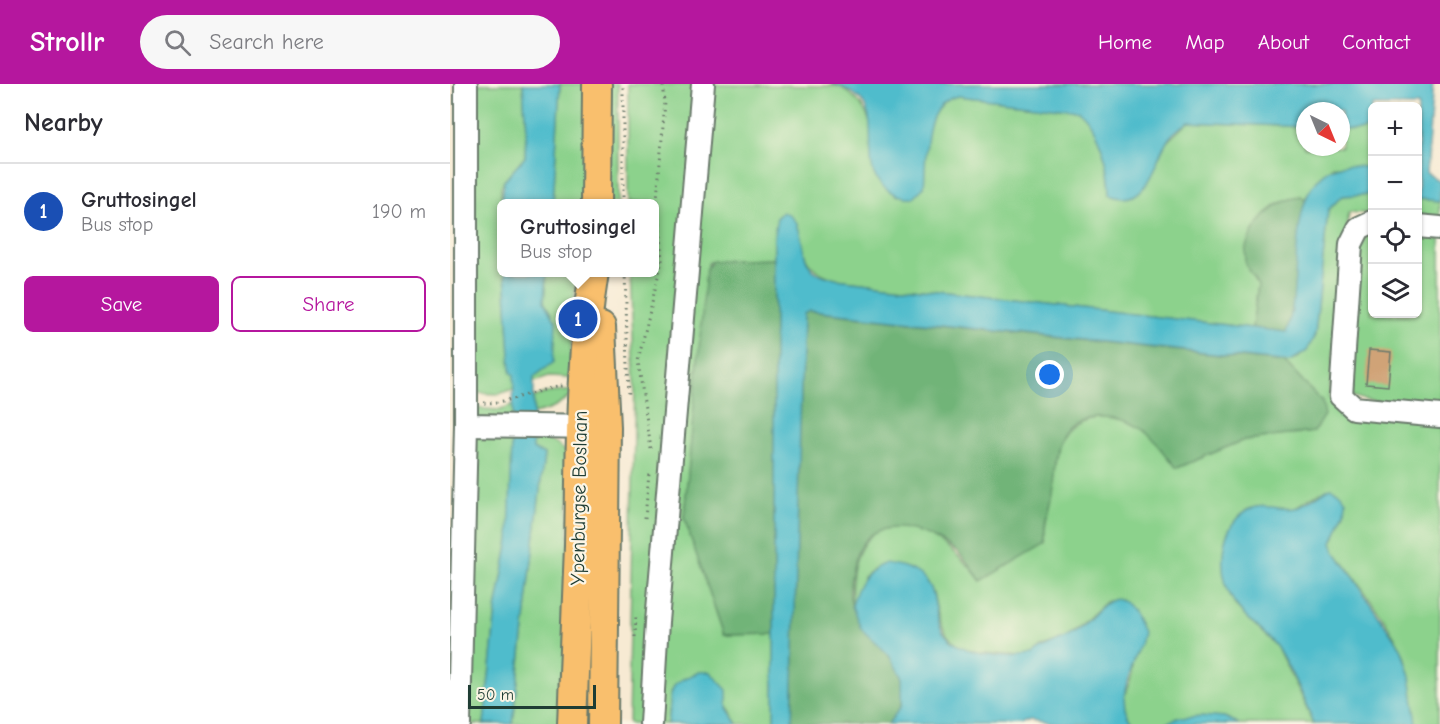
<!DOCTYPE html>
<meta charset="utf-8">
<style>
:root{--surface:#fff;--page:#f7f7f7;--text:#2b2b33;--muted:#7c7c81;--line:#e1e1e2;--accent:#b5179e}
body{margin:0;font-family:"Comic Neue",sans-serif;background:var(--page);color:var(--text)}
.controls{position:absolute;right:18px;top:18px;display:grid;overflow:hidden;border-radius:9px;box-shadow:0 2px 4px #0004}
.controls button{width:54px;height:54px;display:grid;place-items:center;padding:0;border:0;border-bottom:2px solid var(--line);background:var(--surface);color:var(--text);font:30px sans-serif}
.compass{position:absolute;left:846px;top:18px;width:54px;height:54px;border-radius:50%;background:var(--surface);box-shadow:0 2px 4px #0004;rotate:137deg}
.scale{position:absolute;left:18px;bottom:15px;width:128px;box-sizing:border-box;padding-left:6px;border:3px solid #1f3d34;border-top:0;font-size:16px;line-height:21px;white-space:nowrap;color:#1f3d34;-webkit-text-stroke:4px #fcf5e5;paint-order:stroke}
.you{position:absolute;left:600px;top:291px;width:21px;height:21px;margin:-15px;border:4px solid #fff;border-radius:50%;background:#1a73e8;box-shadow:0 0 0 9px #1a73e833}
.badge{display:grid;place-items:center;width:39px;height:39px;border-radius:50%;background:var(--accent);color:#fff;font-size:20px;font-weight:700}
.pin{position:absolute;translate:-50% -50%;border:3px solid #fff;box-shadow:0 2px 6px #0006}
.popup{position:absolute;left:47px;top:115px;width:162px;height:78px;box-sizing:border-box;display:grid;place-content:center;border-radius:9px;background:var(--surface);filter:drop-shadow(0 2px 4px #0005);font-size:20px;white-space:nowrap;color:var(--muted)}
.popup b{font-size:22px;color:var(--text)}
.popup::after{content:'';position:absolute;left:50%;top:100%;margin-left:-12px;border:12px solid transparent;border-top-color:var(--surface)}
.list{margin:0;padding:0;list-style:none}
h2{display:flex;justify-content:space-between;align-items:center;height:78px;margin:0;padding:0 24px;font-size:26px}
h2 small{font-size:20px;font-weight:400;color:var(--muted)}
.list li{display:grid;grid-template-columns:39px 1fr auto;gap:18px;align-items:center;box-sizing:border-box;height:96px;padding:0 24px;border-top:2px solid var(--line)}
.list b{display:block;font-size:22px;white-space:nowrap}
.list p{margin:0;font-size:20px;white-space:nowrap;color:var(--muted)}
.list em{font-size:20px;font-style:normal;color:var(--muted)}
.actions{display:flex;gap:12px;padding:18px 24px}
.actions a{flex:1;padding:14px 0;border:2px solid var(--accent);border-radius:9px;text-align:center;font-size:21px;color:var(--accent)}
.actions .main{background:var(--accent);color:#fff}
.icon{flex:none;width:33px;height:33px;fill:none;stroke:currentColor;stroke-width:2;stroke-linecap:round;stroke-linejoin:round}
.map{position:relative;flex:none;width:990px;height:640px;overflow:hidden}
header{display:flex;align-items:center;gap:36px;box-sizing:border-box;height:84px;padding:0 30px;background:var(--accent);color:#fff}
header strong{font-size:28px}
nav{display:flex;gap:33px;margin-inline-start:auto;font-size:21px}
.search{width:420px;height:54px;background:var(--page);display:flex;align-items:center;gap:15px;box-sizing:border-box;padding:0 21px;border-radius:33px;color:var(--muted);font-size:22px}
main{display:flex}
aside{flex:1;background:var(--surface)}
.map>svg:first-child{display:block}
.green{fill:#8cd28c;stroke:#568860;stroke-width:1.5}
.forest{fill:#71b478;stroke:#487856;stroke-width:1.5}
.water{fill:#50bccc;stroke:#387c80;stroke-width:1.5}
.building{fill:#d0a377}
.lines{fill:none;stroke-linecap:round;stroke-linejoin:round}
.minor-casing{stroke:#6b7a6c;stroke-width:26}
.major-casing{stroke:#6b7a6c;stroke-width:32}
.path{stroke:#6b7a6c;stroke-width:3;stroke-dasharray:1.5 4.5;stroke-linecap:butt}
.minor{stroke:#fff;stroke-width:22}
.major{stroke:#f9bf6d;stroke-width:28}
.labels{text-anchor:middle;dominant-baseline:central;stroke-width:4.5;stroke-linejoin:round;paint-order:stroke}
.street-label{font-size:20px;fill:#1f3d34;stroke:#fcf5e5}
</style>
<header>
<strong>Strollr</strong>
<div class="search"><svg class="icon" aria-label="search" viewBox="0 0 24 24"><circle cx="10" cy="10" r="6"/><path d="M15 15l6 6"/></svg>Search here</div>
<nav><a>Home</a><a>Map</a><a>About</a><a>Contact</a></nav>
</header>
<main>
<aside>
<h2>Nearby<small></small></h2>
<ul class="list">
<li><span class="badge" style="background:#1a4fb4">1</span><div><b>Gruttosingel</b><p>Bus stop</p></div><em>190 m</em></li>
</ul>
<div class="actions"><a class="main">Save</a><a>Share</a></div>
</aside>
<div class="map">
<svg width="990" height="640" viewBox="0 0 990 640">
<rect width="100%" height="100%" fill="#fcf5e5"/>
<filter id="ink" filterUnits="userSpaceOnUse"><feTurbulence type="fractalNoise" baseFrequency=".0167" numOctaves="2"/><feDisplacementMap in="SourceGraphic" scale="12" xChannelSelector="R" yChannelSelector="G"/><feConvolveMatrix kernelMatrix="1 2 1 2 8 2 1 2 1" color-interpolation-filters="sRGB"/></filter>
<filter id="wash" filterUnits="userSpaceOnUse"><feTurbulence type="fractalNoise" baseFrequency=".008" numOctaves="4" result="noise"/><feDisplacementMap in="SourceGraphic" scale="24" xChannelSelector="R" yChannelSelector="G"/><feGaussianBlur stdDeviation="1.35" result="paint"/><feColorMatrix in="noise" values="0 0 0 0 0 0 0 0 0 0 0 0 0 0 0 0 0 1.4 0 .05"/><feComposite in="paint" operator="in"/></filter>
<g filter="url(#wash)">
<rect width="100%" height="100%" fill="#f7ead3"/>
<g class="green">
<path d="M25,0H73L76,48L75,73L54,97L51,103V188L55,189L61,287L64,291L103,230L95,217L97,189H136V194L126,195L119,294L99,293L49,310L24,309Z"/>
<path d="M110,0H139L137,119H103Z"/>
<path d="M156,0H168V119H155Z"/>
<path d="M178,0L389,2C428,25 422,54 426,94L447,112L485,28L498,14L508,12L628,26C650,43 660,84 660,111L738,38L855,43V63H891V45L913,46L922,42V84L883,82L868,94L855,115L851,113C844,115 834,116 828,120C812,131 797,155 795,173L808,201L802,244L386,195C363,188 352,177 351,153L324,152V175L262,177L258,179L234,434L274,551L324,550V640H288C278,620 265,605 249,588C212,604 222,606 217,640H178L185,299L180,189L204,188V119H178Z"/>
<path d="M922,110V130L899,128L879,314L892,326L990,338V640H967L965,636C961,614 962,592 954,572C941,539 906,497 885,467L882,459L895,428L870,409L844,425L806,423L796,426L773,477L779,508L786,522L827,563L864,640H790L774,633H731L714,640H684C662,618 682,604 683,582C684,564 674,535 671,516L657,517L617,554L593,563L583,571L573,572C515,567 494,573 483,508L425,483L414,492L402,522C395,411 482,431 531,497L594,451L608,362C621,327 664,326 692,345C706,355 716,370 727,384L794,356L864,348L872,318L834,278C851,278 858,264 865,251L878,126L892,112Z"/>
<path d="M968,115L990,117V138L968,135Z"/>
<path d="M922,149V230H968V152L990,155V325L914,316L902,312L910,169L915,154Z"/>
<path d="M124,306C105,335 60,333 28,334L22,324L48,326L96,309Z"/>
<path d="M39,348C67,351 101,348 119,372L118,640H63L94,371L83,366V361L59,456L46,526L34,640H14L25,352Z"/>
</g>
<g class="forest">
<path d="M851,113L855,115L843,227L836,248L802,244L808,201C806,192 796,186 795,176C792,148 825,115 851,113Z"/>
<path d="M324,175V550L274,551L234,434L256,186L262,177Z"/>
<path d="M356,227L834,278L872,318L875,331L864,348L794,356L727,384C716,371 706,356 693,346C671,330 624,324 611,354C603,371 605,392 602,409C599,427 592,441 596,459L531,497C523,486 515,473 505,466C473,443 416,426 404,479C401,491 397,512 403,524C422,563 482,594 438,640H342L353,230Z"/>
</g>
<g class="water">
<path d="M73,0H110L103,119H51V128L54,97L75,73L76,48Z"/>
<path d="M381,0H983L976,89L990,97V117L968,115V22H922V42L913,46L891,45V27H855V43L738,38C732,42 725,47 720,53C704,73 700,127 660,111C660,84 650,43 628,26L508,12C471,19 477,74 474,103L464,113C446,115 425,102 422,83C416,47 433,13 381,0Z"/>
<path d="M897,81L922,84V110L892,112L878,126L865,251L857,267L840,278L360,227L353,230L342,640H324V152L327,133L333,128C357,134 347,171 363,186C369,191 378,193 386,195L836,248C855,204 830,85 897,81Z"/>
<path d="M55,189H97L95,217L106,237L104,278L84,293L83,365L94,371L63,640H34L46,526L59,456L64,291L61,288Z"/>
<path d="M881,404L890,408L896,416L895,428L882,459L885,467L951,564L960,592L967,640H864C853,615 843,588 828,565C817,549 799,538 787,522C767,498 766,445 796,427C811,417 829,427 845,424C858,422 869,409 881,404Z"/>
<path d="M436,479C455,482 478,488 483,510C486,522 486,535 492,546C507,572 556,574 583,571C595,561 610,558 624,549C654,526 667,487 693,548C689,577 659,615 684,640H607L580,636L570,640H438L452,621V594L439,571L411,545L402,522C407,501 414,487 436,479Z"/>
<path d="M249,588H260L277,606V624L288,640H217C223,606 211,604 249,588Z"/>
<path d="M752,631L774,633L790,640H714L731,633Z"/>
</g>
<g id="blocks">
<path class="building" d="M919,266L941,268L938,302L916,300Z"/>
</g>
</g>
<g filter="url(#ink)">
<use href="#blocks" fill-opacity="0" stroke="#6b7a6c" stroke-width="1.5"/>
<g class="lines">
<g class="minor-casing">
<g id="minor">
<path d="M16,0V341L146,343"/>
<path d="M922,138L909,144L901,160L891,312L904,324L990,332"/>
<path d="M968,142L990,144"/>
<path d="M9,640L16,341"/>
<path d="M201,640L207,538L253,0"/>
</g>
</g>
<g class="major-casing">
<g id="major">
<path d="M146,119L147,0"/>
<path d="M151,243L156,343L153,640"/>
<path d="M122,640C124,581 127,521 129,462C131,369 129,281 144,188"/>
</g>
</g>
<g class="path">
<path d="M173,119V0"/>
<path d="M175,188L179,314"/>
<path d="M34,319C61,319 85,306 112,302"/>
<path d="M201,365L188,277L212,176L207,115L215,18L213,0"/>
<path d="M195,434L199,390"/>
<path d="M185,553L186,532"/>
</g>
<use href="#minor" class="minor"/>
<use href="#major" class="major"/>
</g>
</g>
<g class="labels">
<g class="street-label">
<text transform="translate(129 414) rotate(-89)">Ypenburgse Boslaan</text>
</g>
</g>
</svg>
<div class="controls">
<button>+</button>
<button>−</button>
<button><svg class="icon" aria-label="locate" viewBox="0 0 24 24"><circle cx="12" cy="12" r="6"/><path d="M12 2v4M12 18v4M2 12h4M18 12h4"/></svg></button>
<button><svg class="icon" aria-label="layers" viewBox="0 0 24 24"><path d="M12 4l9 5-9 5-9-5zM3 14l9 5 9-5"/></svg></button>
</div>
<svg class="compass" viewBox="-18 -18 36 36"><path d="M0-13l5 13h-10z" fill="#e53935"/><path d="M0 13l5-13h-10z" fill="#7c7c81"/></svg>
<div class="scale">50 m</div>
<div class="you"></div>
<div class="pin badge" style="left:128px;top:235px;background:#1a4fb4">1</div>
<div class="popup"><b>Gruttosingel</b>Bus stop</div>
</div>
</main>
